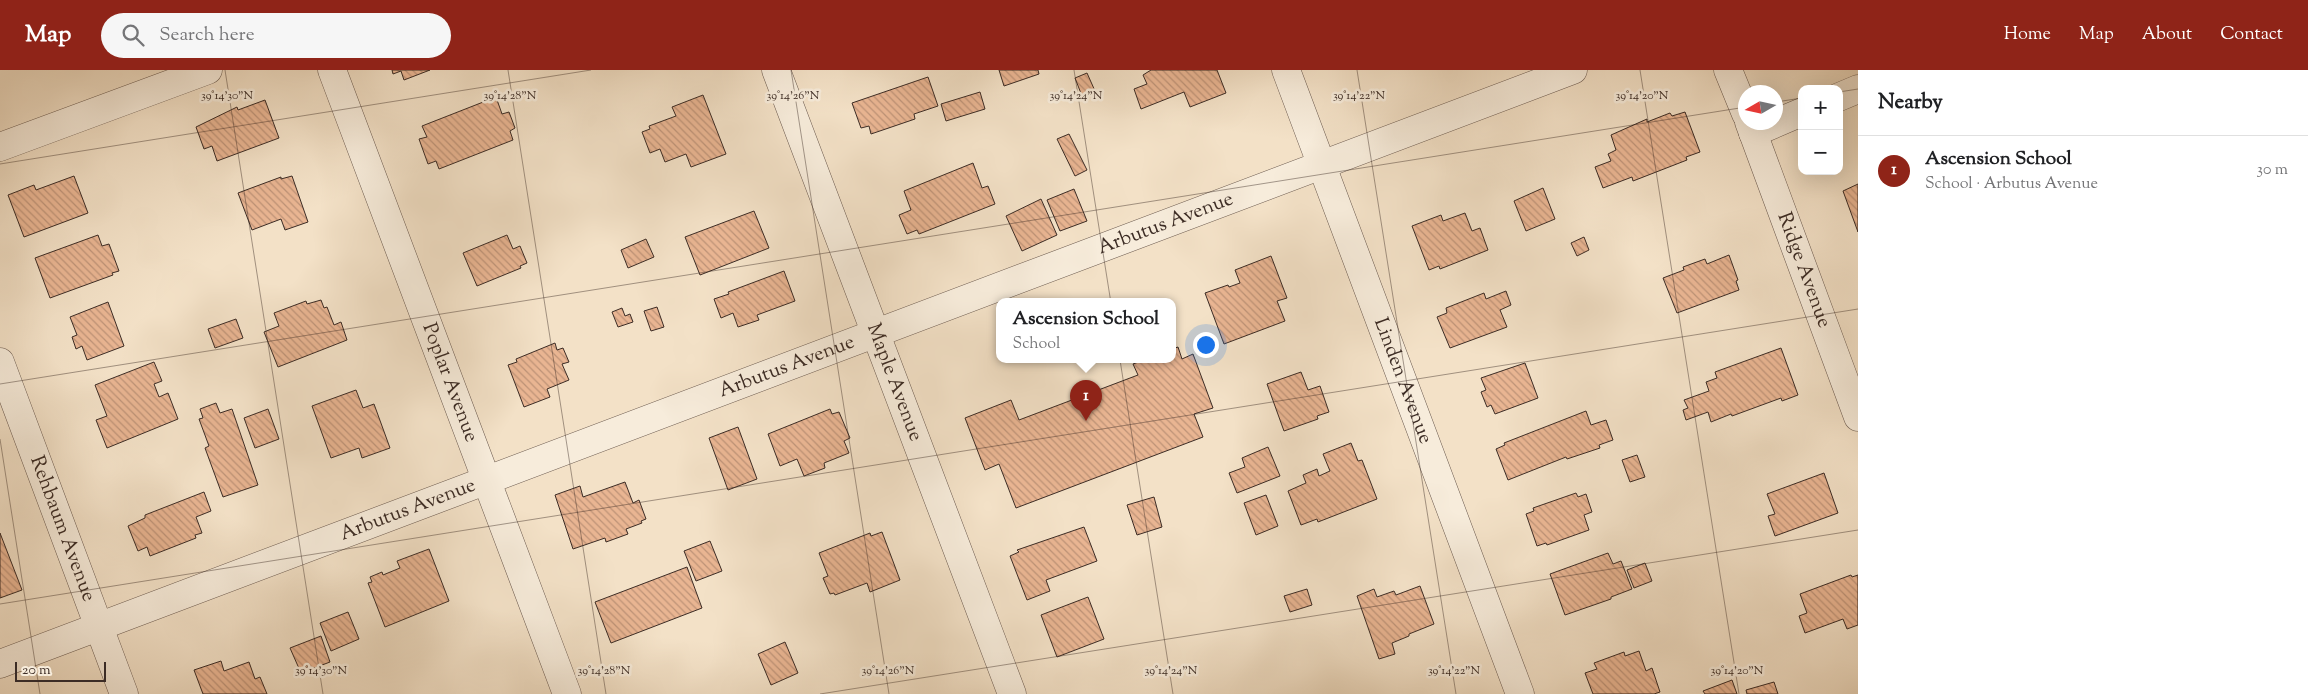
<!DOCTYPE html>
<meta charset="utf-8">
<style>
:root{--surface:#fff;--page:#f6f6f6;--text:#202124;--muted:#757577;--line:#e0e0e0;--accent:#8f2418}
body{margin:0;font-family:"Sorts Mill Goudy",serif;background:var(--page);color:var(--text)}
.controls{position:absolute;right:15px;top:15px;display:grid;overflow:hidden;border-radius:10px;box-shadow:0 5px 20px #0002}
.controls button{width:45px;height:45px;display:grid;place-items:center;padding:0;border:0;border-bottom:1px solid var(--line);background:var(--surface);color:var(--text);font:25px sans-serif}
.compass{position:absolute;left:1738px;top:15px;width:45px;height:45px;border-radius:50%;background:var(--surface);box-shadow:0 5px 20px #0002;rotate:261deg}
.scale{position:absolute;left:15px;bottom:12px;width:91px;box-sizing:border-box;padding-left:5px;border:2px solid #3c2c25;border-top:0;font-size:14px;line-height:18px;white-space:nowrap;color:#3c2c25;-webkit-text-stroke:4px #f7ecdb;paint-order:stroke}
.you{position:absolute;left:1205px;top:274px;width:18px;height:18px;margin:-12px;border:4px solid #fff;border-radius:50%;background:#1a73e8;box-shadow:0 0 0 8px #1a73e833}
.badge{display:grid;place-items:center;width:32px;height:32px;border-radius:50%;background:var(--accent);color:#fff;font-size:16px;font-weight:700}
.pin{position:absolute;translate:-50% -41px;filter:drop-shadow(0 1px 2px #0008)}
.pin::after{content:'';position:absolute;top:26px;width:18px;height:15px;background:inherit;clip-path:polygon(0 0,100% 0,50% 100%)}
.popup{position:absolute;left:996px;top:228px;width:180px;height:65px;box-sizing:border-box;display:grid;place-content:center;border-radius:10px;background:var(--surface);filter:drop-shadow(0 1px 4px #0005);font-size:16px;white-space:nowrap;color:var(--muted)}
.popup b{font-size:19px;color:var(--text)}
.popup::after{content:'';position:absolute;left:50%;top:100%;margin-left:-10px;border:10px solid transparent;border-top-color:var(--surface)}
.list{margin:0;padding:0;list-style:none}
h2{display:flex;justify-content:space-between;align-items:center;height:65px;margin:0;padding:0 20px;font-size:21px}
h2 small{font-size:16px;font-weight:400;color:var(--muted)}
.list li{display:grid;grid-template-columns:32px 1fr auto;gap:15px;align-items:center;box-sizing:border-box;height:70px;padding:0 20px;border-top:1px solid var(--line)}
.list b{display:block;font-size:19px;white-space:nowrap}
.list p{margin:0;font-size:16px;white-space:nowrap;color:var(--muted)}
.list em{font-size:16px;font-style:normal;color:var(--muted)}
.icon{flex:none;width:28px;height:28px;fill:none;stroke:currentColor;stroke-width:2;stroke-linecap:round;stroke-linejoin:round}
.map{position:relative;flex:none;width:1858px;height:624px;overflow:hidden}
header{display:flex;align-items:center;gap:30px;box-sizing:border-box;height:70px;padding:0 25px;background:var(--accent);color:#fff}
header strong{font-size:24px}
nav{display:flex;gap:28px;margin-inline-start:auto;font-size:18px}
.search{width:350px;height:45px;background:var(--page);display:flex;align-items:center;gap:12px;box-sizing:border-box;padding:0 18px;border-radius:28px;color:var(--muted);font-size:19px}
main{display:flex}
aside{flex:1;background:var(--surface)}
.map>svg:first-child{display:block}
.building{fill:url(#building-back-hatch);stroke:#3c2c25}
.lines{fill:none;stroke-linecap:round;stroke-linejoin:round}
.minor-casing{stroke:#6a594e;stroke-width:29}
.tertiary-casing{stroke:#6a594e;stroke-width:29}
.minor{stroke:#f7ecdb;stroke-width:28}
.tertiary{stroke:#f7ecdb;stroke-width:28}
.ticks{fill:none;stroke:#3c2c25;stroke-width:1;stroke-opacity:0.45}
.labels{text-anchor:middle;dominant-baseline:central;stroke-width:5;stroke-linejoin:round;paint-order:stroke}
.street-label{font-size:20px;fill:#3c2c25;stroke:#f7ecdb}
.ticks-label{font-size:12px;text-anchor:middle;fill:#3c2c25;stroke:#f7ecdb;stroke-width:5;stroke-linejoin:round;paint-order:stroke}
</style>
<header>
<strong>Map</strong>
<div class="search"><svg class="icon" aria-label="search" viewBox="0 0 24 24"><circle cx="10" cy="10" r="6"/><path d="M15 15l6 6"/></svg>Search here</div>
<nav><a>Home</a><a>Map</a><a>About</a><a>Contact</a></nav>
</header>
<main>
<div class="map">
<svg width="1858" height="624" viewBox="0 0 1858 624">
<defs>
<pattern id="building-back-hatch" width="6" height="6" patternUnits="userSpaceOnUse" patternTransform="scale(1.25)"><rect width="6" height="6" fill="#e9b592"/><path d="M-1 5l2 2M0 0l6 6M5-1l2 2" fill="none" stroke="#be9377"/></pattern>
</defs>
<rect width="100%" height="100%" fill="#f3e1c7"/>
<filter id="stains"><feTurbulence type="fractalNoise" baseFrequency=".004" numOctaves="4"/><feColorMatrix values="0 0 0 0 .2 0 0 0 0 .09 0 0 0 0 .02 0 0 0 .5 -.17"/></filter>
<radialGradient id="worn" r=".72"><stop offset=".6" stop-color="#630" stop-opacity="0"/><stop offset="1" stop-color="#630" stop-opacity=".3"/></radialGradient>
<g class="building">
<path d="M392,0H430L404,10L401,1L393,4Z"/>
<path d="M999,0H1038L1039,4L1004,16Z"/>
<path d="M1151,0H1217L1226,23L1190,37L1184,22L1141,39L1134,19L1147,14L1143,5Z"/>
<path d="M1087,3L1095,21L1082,26L1075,8Z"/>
<path d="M928,7L938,36L914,44L915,49L871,64L869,56L861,58L852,33Z"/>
<path d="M980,22L985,39L946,51L941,34Z"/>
<path d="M703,25L726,84L691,97L686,84L665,92L660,79L650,83L642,62L650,59L649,56L676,46L672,37Z"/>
<path d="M496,27L502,44L509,42L515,58L510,61L513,70L439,99L436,91L428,94L419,69L427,67L422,56Z"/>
<path d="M265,30L279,68L217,91L212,76L204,79L196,57L237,37L238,40Z"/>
<path d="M1685,42L1700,82L1686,87L1687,90L1633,111L1632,107L1603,118L1595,97L1611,91L1608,84L1616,80L1611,65L1647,49V52L1670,43L1672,46Z"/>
<path d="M1069,64L1087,100L1075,106L1057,69Z"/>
<path d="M973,93L982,118L988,116L995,134L919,164L917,160L907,164L899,145L911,140L904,121Z"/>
<path d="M74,106L88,143L24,167L8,125L34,115L36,120Z"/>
<path d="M292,106L308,152L285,160L281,149L252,160L238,123L281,107V109Z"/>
<path d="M1858,114V162L1843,121Z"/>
<path d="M1543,118L1555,149L1526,161L1514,131Z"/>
<path d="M1074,119L1087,151L1060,161L1047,130Z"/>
<path d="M1041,129L1057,165L1022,181L1006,146Z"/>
<path d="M754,141L769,178L700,205L685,167Z"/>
<path d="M1465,143L1472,161L1480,158L1488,180L1440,199L1439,196L1429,200L1412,156L1441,145L1443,151Z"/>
<path d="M98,165L102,176L109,174L119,201L112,203L113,205L50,228L35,188Z"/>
<path d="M507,165L513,179L520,176L527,193L520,196L521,198L477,216L463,183Z"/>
<path d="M1584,167L1589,180L1577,186L1571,173Z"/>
<path d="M646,169L654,187L628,198L621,180Z"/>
<path d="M1729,185L1738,210L1736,211L1739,220L1677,243L1663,208L1684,200L1683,197L1705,189L1707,194Z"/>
<path d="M1271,186L1287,228L1277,231L1285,251L1224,274L1205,223L1228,215L1229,217L1240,213L1235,200Z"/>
<path d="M784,201L795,231L757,245L759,250L738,257L733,243L721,248L714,229L729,224L728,222Z"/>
<path d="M1506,221L1511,235L1500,240L1507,257L1450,278L1437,247L1447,243L1446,238L1484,223L1486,229Z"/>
<path d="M321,230L324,238L327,237L334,255L341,252L347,270L278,297L264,262L279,256L274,243L306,231L307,234Z"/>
<path d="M108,232L124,276L87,290L82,276L76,279L72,267L77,265L70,247Z"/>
<path d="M657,237L664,257L651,261L644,241Z"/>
<path d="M622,238L625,246L630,244L633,252L618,257L612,242Z"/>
<path d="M236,249L243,268L215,278L208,259Z"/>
<path d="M555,273L557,280L563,278L569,292L562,294L569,310L547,319L550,327L524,337L508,295L517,292L516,289Z"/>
<path d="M1178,277L1182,289L1193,284L1213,338L1194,344L1203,367L1016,438L999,394L985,400L965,348L1011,330L1019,350L1138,305L1133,294L1144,290H1172V279Z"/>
<path d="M1781,278L1798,325L1782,331L1781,328L1732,346L1731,344L1711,352L1708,342L1686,350L1683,340L1688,338L1684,330L1709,321L1706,312L1717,308L1715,302Z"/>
<path d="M154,292L162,311L154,314L159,327L168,323L178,349L107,378L96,350L107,346L95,315Z"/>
<path d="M1525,293L1538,328L1495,344L1491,335L1487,337L1481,322L1486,320L1481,308Z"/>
<path d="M1301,302L1308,320L1320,316L1329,342L1317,346L1318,349L1284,361L1267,314Z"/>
<path d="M356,320L363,338L374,334L390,378L362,388L359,378L331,388L312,336Z"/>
<path d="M216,333L220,343L232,339L258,415L223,427L205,378L209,376L199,349L203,348L200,339Z"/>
<path d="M268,339L279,369L255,378L244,348Z"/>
<path d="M830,339L832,344L839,342L850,368L844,371L849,383L824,393L825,398L804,406L797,389L780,396L768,364Z"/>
<path d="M1586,341L1591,355L1606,350L1613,370L1599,375L1600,378L1567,389L1566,387L1508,410L1496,379L1505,375L1504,373Z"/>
<path d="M738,357L757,409L728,420L709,368Z"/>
<path d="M1351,373L1358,391L1362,390L1377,429L1318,452L1317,449L1301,455L1288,421L1306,413L1303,405L1317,399L1319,406L1330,401L1323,384Z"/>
<path d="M1268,377L1280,406L1237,423L1229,403L1245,397L1242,388Z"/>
<path d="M1637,385L1645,407L1630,412L1622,390Z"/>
<path d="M1824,403L1838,443L1775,466L1768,446L1775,444L1767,424Z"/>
<path d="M625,412L633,433L639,430L646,449L641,451L642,453L626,459L628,464L606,472L605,468L573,479L555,425L580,416L583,427Z"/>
<path d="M204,422L211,441L196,447L202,463L195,465L196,468L150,486L147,477L138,481L128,456L145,448V445Z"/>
<path d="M1576,423L1578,427L1586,424L1592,442L1584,445L1589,460L1547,475L1546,473L1537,476L1526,444L1534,441L1533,438Z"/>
<path d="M1266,425L1278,456L1256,465L1244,433Z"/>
<path d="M1154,427L1162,457L1137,465L1127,435Z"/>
<path d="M1084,457L1097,491L1046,510L1050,521L1027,530L1010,486L1019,482L1017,480Z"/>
<path d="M882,462L900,510L870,522L867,513L835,525L834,523L830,524L823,508L828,506L819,483L870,463L871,466Z"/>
<path d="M0,463L22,520L0,528Z"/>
<path d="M710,471L722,501L696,511L684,481Z"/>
<path d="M429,479L449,531L385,557L368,513L372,512L370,507L382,502L383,505L400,498L397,491Z"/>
<path d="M1608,483L1613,494L1621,491L1632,519L1611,527V529L1565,545L1550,504Z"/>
<path d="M1645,493L1652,511L1634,518L1627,500Z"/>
<path d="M687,497L702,538L611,573L595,532Z"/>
<path d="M1851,505L1852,507L1858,505V555L1847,559L1843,549L1805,563L1799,546L1807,543L1800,524Z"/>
<path d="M1420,516L1434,554L1409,564V566L1392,573L1395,584L1379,589L1357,526L1374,519L1377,527L1394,521L1396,525Z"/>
<path d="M1307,519L1312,535L1290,542L1284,526Z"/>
<path d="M1088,527L1104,569L1057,587L1041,545Z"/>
<path d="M348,542L359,569L331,581L320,553Z"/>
<path d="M321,566L330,592L301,603L290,578Z"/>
<path d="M785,572L798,603L771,615L758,584Z"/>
<path d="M1639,581L1646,601L1652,598L1660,622L1654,624H1593L1585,603L1597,599L1594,593L1624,582L1625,586Z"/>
<path d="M221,591L224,601L249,592L255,609L260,607L267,624H203L194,600Z"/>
<path d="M1732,610L1737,624H1705L1703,621Z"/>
<path d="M1774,612L1778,624H1747L1746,620Z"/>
</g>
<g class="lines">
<g class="minor-casing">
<g id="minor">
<path id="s1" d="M332,0L567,624"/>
<path id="s2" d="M776,0L1012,624"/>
<path id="s3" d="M1286,0L1520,624"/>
<path d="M1839,27L1858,19"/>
<path d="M1753,63L1802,42"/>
<path d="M0,77L208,0"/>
<path id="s4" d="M0,292L124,624"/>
<path id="s5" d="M0,594L1573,0"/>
</g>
</g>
<g class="tertiary-casing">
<g id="tertiary">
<path d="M1728,0L1746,44"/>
<path id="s6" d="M1749,52L1858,347"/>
</g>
</g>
<use href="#minor" class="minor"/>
<use href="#tertiary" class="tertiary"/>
</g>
<path class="ticks" d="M225,0L323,624M508,0L606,624M791,0L889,624M1074,0L1173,624M1357,0L1456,624M1640,0L1739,624M1839,22L1858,19M1776,32L1802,28M0,94L591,0M0,314L1746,37M0,369L40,624M0,534L1858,239M820,624L1858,460"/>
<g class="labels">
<g class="street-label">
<text stroke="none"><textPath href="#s5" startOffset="1246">Arbutus Avenue</textPath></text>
<text stroke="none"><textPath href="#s6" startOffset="158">Ridge Avenue</textPath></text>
<text stroke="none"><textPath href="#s5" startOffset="841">Arbutus Avenue</textPath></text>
<text stroke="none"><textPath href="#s1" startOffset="334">Poplar Avenue</textPath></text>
<text stroke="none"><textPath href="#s2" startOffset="334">Maple Avenue</textPath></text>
<text stroke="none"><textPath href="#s3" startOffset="332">Linden Avenue</textPath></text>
<text stroke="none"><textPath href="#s5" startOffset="436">Arbutus Avenue</textPath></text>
<text stroke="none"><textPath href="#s4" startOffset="178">Rehbaum Avenue</textPath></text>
</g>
</g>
<g class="ticks-label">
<text x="227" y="29">39°14'30"N</text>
<text x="510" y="29">39°14'28"N</text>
<text x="793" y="29">39°14'26"N</text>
<text x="1076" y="29">39°14'24"N</text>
<text x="1359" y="29">39°14'22"N</text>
<text x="1642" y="29">39°14'20"N</text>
<text x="321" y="604">39°14'30"N</text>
<text x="604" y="604">39°14'28"N</text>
<text x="888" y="604">39°14'26"N</text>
<text x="1171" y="604">39°14'24"N</text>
<text x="1454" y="604">39°14'22"N</text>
<text x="1737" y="604">39°14'20"N</text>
</g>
<rect width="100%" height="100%" filter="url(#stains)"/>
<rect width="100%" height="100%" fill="url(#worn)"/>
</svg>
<div class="controls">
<button>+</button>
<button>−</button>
</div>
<svg class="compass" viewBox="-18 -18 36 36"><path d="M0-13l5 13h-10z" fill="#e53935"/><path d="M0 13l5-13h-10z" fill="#757577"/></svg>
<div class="scale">20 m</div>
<div class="you"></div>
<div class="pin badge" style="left:1086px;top:351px">1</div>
<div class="popup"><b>Ascension School</b>School</div>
</div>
<aside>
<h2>Nearby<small></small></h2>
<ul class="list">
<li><span class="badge">1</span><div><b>Ascension School</b><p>School · Arbutus Avenue</p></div><em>30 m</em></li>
</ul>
</aside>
</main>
